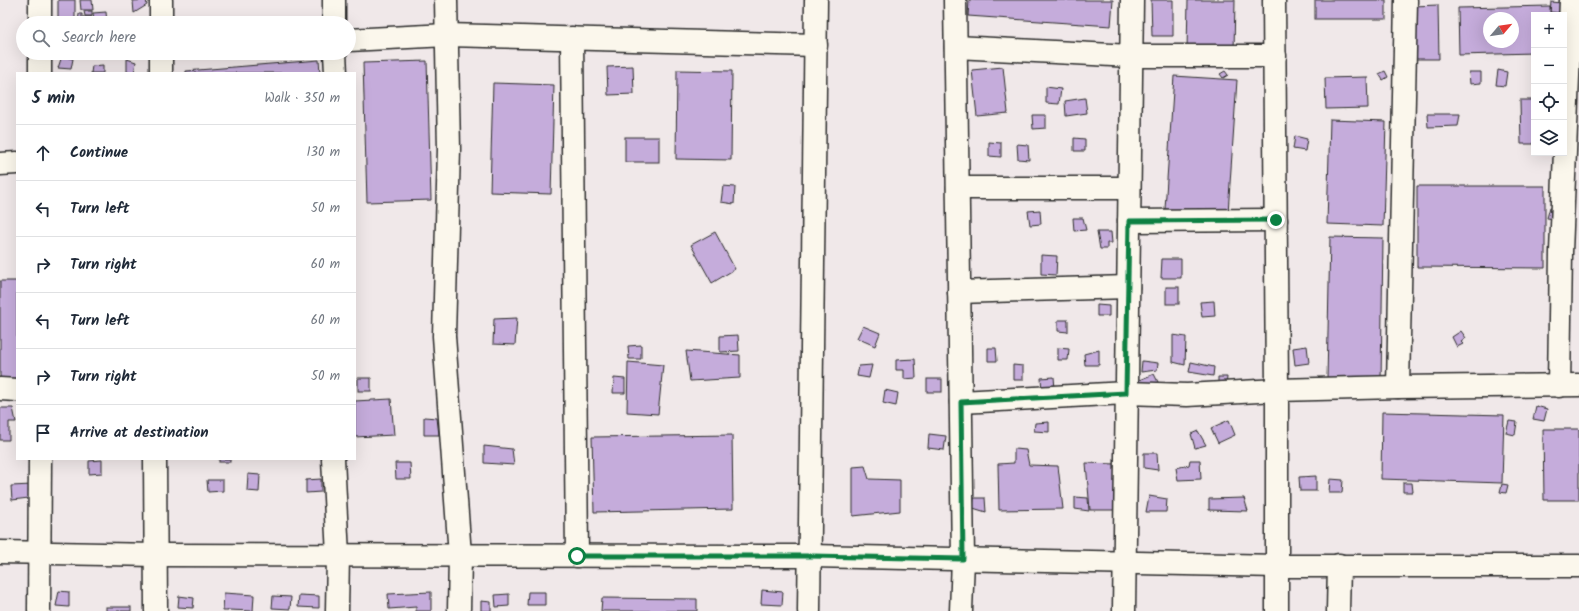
<!DOCTYPE html>
<meta charset="utf-8">
<style>
:root{--surface:#fff;--page:#f2f2f3;--text:#1f2937;--muted:#747a83;--line:#e0e1e3}
body{margin:0;font-family:Kalam,sans-serif;background:var(--page);color:var(--text)}
.controls{position:absolute;right:12px;top:12px;display:grid;overflow:hidden;border-radius:0px;box-shadow:0 4px 16px #0002}
.controls button{width:36px;height:36px;display:grid;place-items:center;padding:0;border:0;border-bottom:1px solid var(--line);background:var(--surface);color:var(--text);font:20px sans-serif}
.compass{position:absolute;left:1483px;top:12px;width:36px;height:36px;border-radius:50%;background:var(--surface);box-shadow:0 4px 16px #0002;rotate:61deg}
.stop{position:absolute;width:12px;height:12px;margin:-9px;border:3px solid #0b8043;border-radius:50%;background:#fff}
.stop.end{background:#0b8043;border-color:#fff;box-shadow:0 1px 4px #0008}
.list{margin:0;padding:0;list-style:none}
h2{display:flex;justify-content:space-between;align-items:center;height:52px;margin:0;padding:0 16px;font-size:17px}
h2 small{font-size:13px;font-weight:400;color:var(--muted)}
.list li{display:grid;grid-template-columns:26px 1fr auto;gap:12px;align-items:center;box-sizing:border-box;height:56px;padding:0 16px;border-top:1px solid var(--line)}
.list b{display:block;font-size:15px;white-space:nowrap}
.list em{font-size:13px;font-style:normal;color:var(--muted)}
.icon{flex:none;width:22px;height:22px;fill:none;stroke:currentColor;stroke-width:2;stroke-linecap:round;stroke-linejoin:round}
.map{position:relative;flex:none;width:1579px;height:611px;overflow:hidden}
.search{position:absolute;background:var(--surface);box-shadow:0 4px 16px #0002;left:16px;top:16px;width:340px;height:44px;display:flex;align-items:center;gap:10px;box-sizing:border-box;padding:0 14px;border-radius:22px;color:var(--muted);font-size:15px}
.panel{position:absolute;background:var(--surface);box-shadow:0 4px 16px #0002;left:16px;top:72px;width:340px;height:388px;border-radius:0px}
.map>svg:first-child{display:block}
.building{fill:#c5acdb;stroke:#2b2b2b;fill-rule:evenodd}
.lines{fill:none;stroke-linecap:round;stroke-linejoin:round}
.minor-casing{stroke:#2b2b2b;stroke-width:25}
.minor{stroke:#fbf7ec;stroke-width:22}
.route{stroke:#0b8043;stroke-width:5}
</style>
<div class="map">
<svg width="1579" height="611" viewBox="0 0 1579 611">
<rect width="100%" height="100%" fill="#f0e8e9"/>
<filter id="ink" filterUnits="userSpaceOnUse"><feTurbulence type="fractalNoise" baseFrequency=".025" numOctaves="2"/><feDisplacementMap in="SourceGraphic" scale="8" xChannelSelector="R" yChannelSelector="G"/><feConvolveMatrix kernelMatrix="1 2 1 2 8 2 1 2 1" color-interpolation-filters="sRGB"/></filter>
<g filter="url(#ink)">
<g class="building">
<rect x="58" y="0" width="17" height="23"/>
<path d="M80,0H92L93,10H81Z"/>
<path d="M146,0L147,5L134,13L133,1Z"/>
<path d="M969,0H1113L1111,26L968,16Z"/>
<path d="M1151,0H1173V36H1152Z"/>
<path d="M1188,0H1235L1234,51L1187,50Z"/>
<rect x="1315" y="0" width="71" height="19"/>
<path d="M1551,2L1562,3V13L1550,12Z"/>
<path d="M1438,5L1439,59H1415L1414,6Z"/>
<path d="M1550,6V15H1534V53L1459,55L1458,8ZM1489,18H1513V42H1489Z"/>
<path d="M84,11H92V16H85Z"/>
<path d="M106,12L107,23H94L93,13Z"/>
<path d="M79,14H82V23H78Z"/>
<path d="M83,17H92V23H84Z"/>
<path d="M62,56L73,59L71,69L58,68Z"/>
<path d="M127,59L136,62L134,73L127,72Z"/>
<path d="M319,60L320,73H186V71Z"/>
<path d="M427,61L431,200L367,202L363,63Z"/>
<path d="M103,65V73H91L92,66Z"/>
<path d="M633,66L634,94L608,95L607,67Z"/>
<path d="M1003,67L1008,113L977,116L972,70Z"/>
<path d="M677,70L732,71L731,160L676,159Z"/>
<path d="M1498,70L1507,72L1505,86L1496,85Z"/>
<path d="M1225,71L1228,75L1223,78L1220,74Z"/>
<path d="M1385,71L1388,77L1383,80L1379,74Z"/>
<path d="M1469,72H1481V83L1470,84Z"/>
<path d="M1174,76L1237,80L1228,213L1165,209Z"/>
<path d="M1367,77L1368,108L1326,109L1325,78Z"/>
<path d="M493,83L554,85L551,194L490,192Z"/>
<path d="M1046,87L1061,89L1059,104L1046,103Z"/>
<path d="M1085,98L1087,113L1066,116L1065,101Z"/>
<path d="M1520,100H1534V144H1521Z"/>
<path d="M1427,114H1460L1458,126L1428,127Z"/>
<path d="M1032,115H1046V128L1033,129Z"/>
<path d="M1330,120L1386,122L1383,226L1327,224Z"/>
<path d="M1295,136L1307,139L1305,151L1293,149Z"/>
<rect x="625" y="137" width="34" height="25"/>
<path d="M1074,138L1085,139V151H1074Z"/>
<path d="M989,142L1001,143V157L989,156Z"/>
<path d="M1017,144L1028,145L1029,160L1018,159Z"/>
<path d="M723,186L735,187L734,204L721,202Z"/>
<path d="M1417,186H1545V268L1417,267Z"/>
<path d="M1550,207L1557,208L1555,219L1547,218Z"/>
<path d="M1040,210L1041,224L1030,225L1028,211Z"/>
<path d="M1073,218H1083L1086,230L1074,231Z"/>
<path d="M715,232L735,269L712,283L691,245Z"/>
<path d="M1097,232H1111L1112,243H1107V249H1100Z"/>
<path d="M1330,237L1383,238L1381,381L1327,380Z"/>
<path d="M1041,255L1057,256L1056,275L1041,274Z"/>
<path d="M1162,259H1181V278H1161Z"/>
<path d="M0,281H17V383L0,382Z"/>
<rect x="1166" y="287" width="13" height="17"/>
<path d="M1214,301L1215,316L1202,317L1200,302Z"/>
<path d="M1097,305L1109,306V316H1097Z"/>
<path d="M517,318L515,345L493,344L494,319Z"/>
<path d="M1058,320H1068V332L1058,331Z"/>
<path d="M863,326L880,333L875,346L857,338Z"/>
<path d="M1461,331L1466,338L1461,342L1463,344L1457,347L1452,337Z"/>
<path d="M738,335L739,351L720,352V336Z"/>
<path d="M1173,335L1186,337L1185,365L1173,362Z"/>
<path d="M641,345V359H629L628,346Z"/>
<path d="M1307,346L1309,363L1295,365L1293,348Z"/>
<path d="M988,348H996L997,361H988Z"/>
<path d="M1058,348L1069,349L1068,360H1058Z"/>
<path d="M1099,350V365H1085L1084,354Z"/>
<path d="M686,351L740,355V378L690,381Z"/>
<path d="M915,359L916,378L904,379V370H896V360Z"/>
<path d="M1142,361L1158,363L1157,370L1141,372Z"/>
<path d="M628,362L663,365L658,414L627,412Z"/>
<path d="M1191,362L1214,367L1213,376L1189,372Z"/>
<path d="M872,365L869,378L857,376L859,366Z"/>
<path d="M1013,365L1023,366V380H1013Z"/>
<path d="M1154,374L1158,382L1145,387L1139,380Z"/>
<path d="M1054,377L1055,389L1042,390L1041,378Z"/>
<path d="M1218,377H1227L1226,388H1218Z"/>
<rect x="358" y="378" width="13" height="13"/>
<path d="M614,378L625,379V393H613Z"/>
<rect x="927" y="379" width="15" height="13"/>
<path d="M885,390L898,393L896,406L883,403Z"/>
<path d="M391,399L394,435L355,437V401Z"/>
<path d="M1536,406L1547,409L1544,421L1533,419Z"/>
<path d="M0,408H13L16,422H9V440H0Z"/>
<path d="M1382,412L1504,415L1502,483L1381,479Z"/>
<path d="M424,417L437,418L439,435H424Z"/>
<path d="M1229,420L1235,435L1218,443L1211,428Z"/>
<path d="M1509,421L1517,422L1515,435L1506,433Z"/>
<path d="M1049,422V432L1034,431L1035,423Z"/>
<path d="M1543,429H1579V500H1544Z"/>
<path d="M1198,431L1206,445L1195,448L1191,434Z"/>
<path d="M929,434L946,436L944,450L928,448Z"/>
<path d="M732,435L733,509L594,512L592,437Z"/>
<path d="M484,446L512,449L514,465L484,463Z"/>
<path d="M1014,449L1026,450L1029,465L1058,466L1063,509L999,510L998,464L1014,463Z"/>
<path d="M1144,453H1157L1158,470L1144,468Z"/>
<rect x="219" y="459" width="11" height="3"/>
<path d="M102,460V473L89,474V461Z"/>
<path d="M1190,460H1200L1201,479L1178,480L1176,468L1189,465Z"/>
<path d="M395,463H410L411,479H396Z"/>
<path d="M1086,463L1116,464L1119,510H1090Z"/>
<path d="M865,466L869,479L900,480V511L853,516V467Z"/>
<path d="M248,474L260,475L259,492L247,491Z"/>
<path d="M1316,476V491H1300L1299,477Z"/>
<path d="M321,479V492L306,493V480Z"/>
<path d="M1330,479L1343,480L1342,493H1329Z"/>
<path d="M207,480H223V491L208,492Z"/>
<path d="M1403,483H1412L1413,492H1403Z"/>
<path d="M1502,484L1508,485L1506,493L1500,492Z"/>
<path d="M32,485L29,498L12,500L11,486Z"/>
<path d="M1149,496L1167,499L1166,512H1146Z"/>
<path d="M1075,497L1088,498L1089,511L1075,509Z"/>
<path d="M974,498H985L986,512L973,508Z"/>
<path d="M1244,498L1248,511L1209,510V499Z"/>
<path d="M762,590L783,592L782,605L761,604Z"/>
<path d="M59,591L69,592V607L56,606Z"/>
<path d="M431,592V611H416V607L389,609L388,594Z"/>
<path d="M528,592H545V605H527Z"/>
<path d="M224,593L254,595L253,611L228,610V611H223Z"/>
<path d="M509,594V606L496,607L495,595Z"/>
<path d="M299,595L319,596V608L298,607Z"/>
<path d="M179,596L194,598L193,608L178,607Z"/>
<path d="M273,596L291,597L290,609L272,608Z"/>
<path d="M602,598L697,599V611H601Z"/>
<path d="M481,601L491,602V611H481Z"/>
<rect x="106" y="607" width="25" height="4"/>
</g>
<g class="lines">
<g class="minor-casing">
<g id="minor">
<path d="M40,0V23"/>
<path d="M161,0V23"/>
<path d="M334,0V23"/>
<path d="M446,0L449,149L444,336L460,555L459,611"/>
<path d="M955,0L963,559L961,611"/>
<path d="M1274,0L1277,390V611"/>
<path d="M572,38L577,556"/>
<path d="M349,40L447,35L816,45"/>
<path d="M956,47L1131,56H1275"/>
<path d="M40,53V73"/>
<path d="M161,53V73"/>
<path d="M335,53L336,73"/>
<path d="M0,164L17,163"/>
<path d="M958,188H1129"/>
<path d="M1129,221L1276,220"/>
<path d="M959,292L1128,287"/>
<path d="M1559,386L1561,252L1571,0"/>
<path d="M1398,387L1406,0"/>
<path d="M0,389L17,390"/>
<path d="M961,402L1126,393L1187,395L1277,390L1398,387L1579,385"/>
<path d="M155,459L156,611"/>
<path d="M333,459L338,555L337,611"/>
<path d="M0,552L155,555L811,556L1278,566H1579"/>
<path d="M39,611L40,459"/>
<path d="M809,611L816,0"/>
<path d="M1124,611L1132,0"/>
<path d="M1338,611L1339,565"/>
</g>
</g>
<use href="#minor" class="minor"/>
</g>
</g>
<g class="lines" filter="url(#ink)">
<path class="route" d="M577,556H811L963,559L961,402L1126,393L1129,221L1276,220"/>
</g>
</svg>
<div class="controls">
<button>+</button>
<button>−</button>
<button><svg class="icon" aria-label="locate" viewBox="0 0 24 24"><circle cx="12" cy="12" r="6"/><path d="M12 2v4M12 18v4M2 12h4M18 12h4"/></svg></button>
<button><svg class="icon" aria-label="layers" viewBox="0 0 24 24"><path d="M12 4l9 5-9 5-9-5zM3 14l9 5 9-5"/></svg></button>
</div>
<svg class="compass" viewBox="-18 -18 36 36"><path d="M0-13l5 13h-10z" fill="#e53935"/><path d="M0 13l5-13h-10z" fill="#747a83"/></svg>
<div class="stop" style="left:577px;top:556px"></div>
<div class="stop end" style="left:1276px;top:220px"></div>
<div class="search"><svg class="icon" aria-label="search" viewBox="0 0 24 24"><circle cx="10" cy="10" r="6"/><path d="M15 15l6 6"/></svg>Search here</div>
<section class="panel">
<h2>5 min<small>Walk · 350 m</small></h2>
<ul class="list">
<li><svg class="icon" aria-label="ahead" viewBox="0 0 24 24"><path d="M12 20V5M6 11l6-6 6 6"/></svg><div><b>Continue</b></div><em>130 m</em></li>
<li><svg class="icon" aria-label="left" viewBox="0 0 24 24"><path d="M17 20v-9H6M10 6l-5 5 5 5"/></svg><div><b>Turn left</b></div><em>50 m</em></li>
<li><svg class="icon" aria-label="right" viewBox="0 0 24 24"><path d="M7 20v-9h11M14 6l5 5-5 5"/></svg><div><b>Turn right</b></div><em>60 m</em></li>
<li><svg class="icon" aria-label="left" viewBox="0 0 24 24"><path d="M17 20v-9H6M10 6l-5 5 5 5"/></svg><div><b>Turn left</b></div><em>60 m</em></li>
<li><svg class="icon" aria-label="right" viewBox="0 0 24 24"><path d="M7 20v-9h11M14 6l5 5-5 5"/></svg><div><b>Turn right</b></div><em>50 m</em></li>
<li><svg class="icon" aria-label="arrive" viewBox="0 0 24 24"><path d="M6 21V4h12l-3 4 3 4H6"/></svg><div><b>Arrive at destination</b></div></li>
</ul>
</section>
</div>
